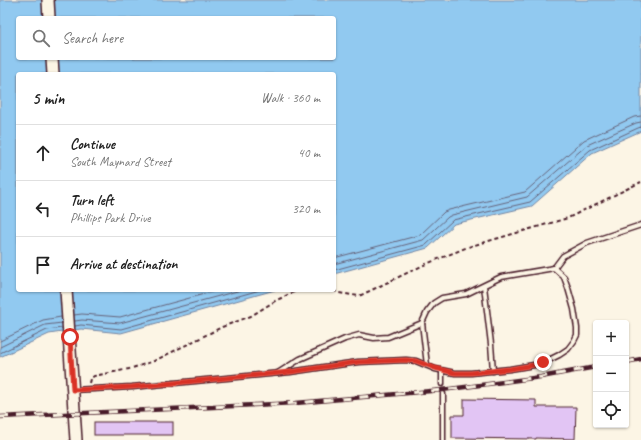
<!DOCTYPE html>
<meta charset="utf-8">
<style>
:root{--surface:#fff;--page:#f6f6f6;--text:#222;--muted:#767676;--line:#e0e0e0}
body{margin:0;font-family:Caveat,sans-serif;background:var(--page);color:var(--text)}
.controls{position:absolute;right:12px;bottom:12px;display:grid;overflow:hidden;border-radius:4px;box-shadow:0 1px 3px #0004}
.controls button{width:36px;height:36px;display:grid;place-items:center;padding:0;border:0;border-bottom:1px solid var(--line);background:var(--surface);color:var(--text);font:20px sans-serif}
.stop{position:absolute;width:12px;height:12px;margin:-9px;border:3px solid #d93025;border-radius:50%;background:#fff}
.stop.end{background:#d93025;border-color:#fff;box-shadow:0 1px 4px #0008}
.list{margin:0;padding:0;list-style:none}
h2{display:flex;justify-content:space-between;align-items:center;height:52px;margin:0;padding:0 16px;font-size:17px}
h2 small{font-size:13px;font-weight:400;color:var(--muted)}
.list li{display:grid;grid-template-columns:26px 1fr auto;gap:12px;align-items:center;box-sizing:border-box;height:56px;padding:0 16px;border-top:1px solid var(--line)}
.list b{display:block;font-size:15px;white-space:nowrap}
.list p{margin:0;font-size:13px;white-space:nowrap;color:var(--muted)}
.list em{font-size:13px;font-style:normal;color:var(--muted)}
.icon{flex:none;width:22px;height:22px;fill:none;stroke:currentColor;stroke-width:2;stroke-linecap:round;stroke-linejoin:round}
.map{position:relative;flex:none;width:641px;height:440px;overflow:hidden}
.search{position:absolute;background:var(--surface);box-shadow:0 1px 3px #0004;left:16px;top:16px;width:320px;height:44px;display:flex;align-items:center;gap:10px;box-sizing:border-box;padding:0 14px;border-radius:4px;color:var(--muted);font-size:15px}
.panel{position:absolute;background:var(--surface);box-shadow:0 1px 3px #0004;left:16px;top:72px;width:320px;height:220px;border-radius:4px}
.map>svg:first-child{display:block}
.water{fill:#91c9f0;stroke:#7585a1;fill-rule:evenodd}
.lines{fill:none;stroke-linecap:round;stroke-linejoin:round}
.shore{stroke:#66637a;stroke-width:1}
.building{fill:#e2c5f4;stroke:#4a1f2b}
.lane-casing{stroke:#4a1f2b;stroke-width:7}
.secondary-casing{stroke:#4a1f2b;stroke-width:14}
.path{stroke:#4a1f2b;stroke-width:2;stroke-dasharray:4 3;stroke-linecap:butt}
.lane{stroke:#fcf5e5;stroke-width:4}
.secondary{stroke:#fcf5e5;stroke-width:11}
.rail-casing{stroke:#4a1f2b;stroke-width:4.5}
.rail{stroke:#fcf5e5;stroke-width:3;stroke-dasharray:9;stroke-linecap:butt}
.route{stroke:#d93025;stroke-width:5}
</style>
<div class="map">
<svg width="641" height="440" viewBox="0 0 641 440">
<rect width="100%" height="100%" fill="#fcf5e5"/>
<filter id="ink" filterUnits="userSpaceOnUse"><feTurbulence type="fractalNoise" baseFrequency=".025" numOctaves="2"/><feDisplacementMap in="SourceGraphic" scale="8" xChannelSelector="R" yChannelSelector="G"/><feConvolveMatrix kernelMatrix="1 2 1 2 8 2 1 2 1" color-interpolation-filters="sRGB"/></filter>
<g filter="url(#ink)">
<path class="water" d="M0,0H641V131L592,153L532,206L454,224L428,248L334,274V74H18V290H275L121,333L81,329L49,334L0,357ZM18,18H334V58H18Z"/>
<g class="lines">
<g class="shore">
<path d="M334,258L420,235L444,212L449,210L525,192L584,140L634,117L641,116"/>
<path d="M334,264L423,240L448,217L452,215L527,197L587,145L636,123L641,122"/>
<path d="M334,270L426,245L453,220L530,202L590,150L638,128L641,127"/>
<path d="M74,315L82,314L120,317L219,290"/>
<path d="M75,321L82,320L120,323L241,290"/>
<path d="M75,326L81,325L121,329L260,290"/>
<path d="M0,341L43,320L61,317"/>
<path d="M0,347L45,325L62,323"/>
<path d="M0,353L47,330L62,328"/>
</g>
</g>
<g class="building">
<path d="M464,399L536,400V407H576L575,439L536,438V439L452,438V415H464Z"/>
<rect x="94" y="422" width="79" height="13"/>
</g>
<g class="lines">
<g class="lane-casing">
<g id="lane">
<path d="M554,268L563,256L587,243L641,225"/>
<path d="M484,286L491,344L493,371"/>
<path d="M427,365L422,323L427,312L434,303L442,298L466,294L501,277L554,268"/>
<path d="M278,373L300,359L345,339L359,335L374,338L388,337L422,323"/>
<path d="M442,384V371"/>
<path d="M73,390L132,387L290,372L358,362L406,360L416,361L435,369L455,373H471L510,369L534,365L543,363L559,355L568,349L574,341L577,335V328L574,309L568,288L564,277L554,268"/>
<path d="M443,394V440"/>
</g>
</g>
<g class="secondary-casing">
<g id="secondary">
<path d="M48,0L49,18"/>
<path d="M52,58L53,74"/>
<path d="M66,290L76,440"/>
</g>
</g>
<g class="path">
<path d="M333,290L339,293L359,296L426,264L468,247L568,218L641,182"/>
<path d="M89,383L90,379L94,376L129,369L154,361L222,327L251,316L275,301L298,290"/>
</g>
<use href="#lane" class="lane"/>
<use href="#secondary" class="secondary"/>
<g class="rail-casing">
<g id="rail">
<path d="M626,362L641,359"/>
<path d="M0,417L296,403L442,390L541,377L596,367"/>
</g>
</g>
<use href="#rail" class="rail"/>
</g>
</g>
<g class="lines" filter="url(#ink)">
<path class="route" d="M70,337L73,390L132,387L290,372L358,362L406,360L416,361L435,368L455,373H471L510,369L534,365L543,362"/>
</g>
</svg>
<div class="controls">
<button>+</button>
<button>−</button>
<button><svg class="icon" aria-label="locate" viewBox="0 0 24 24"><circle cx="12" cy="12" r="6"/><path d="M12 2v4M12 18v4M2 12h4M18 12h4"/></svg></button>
</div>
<div class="stop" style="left:70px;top:337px"></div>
<div class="stop end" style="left:543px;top:362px"></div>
<div class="search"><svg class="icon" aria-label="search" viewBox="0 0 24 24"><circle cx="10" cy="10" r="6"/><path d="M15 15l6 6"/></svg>Search here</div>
<section class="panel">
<h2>5 min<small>Walk · 360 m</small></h2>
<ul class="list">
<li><svg class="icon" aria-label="ahead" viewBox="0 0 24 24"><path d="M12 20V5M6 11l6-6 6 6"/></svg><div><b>Continue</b><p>South Maynard Street</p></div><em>40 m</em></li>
<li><svg class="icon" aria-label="left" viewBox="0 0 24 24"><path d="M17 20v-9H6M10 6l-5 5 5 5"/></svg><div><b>Turn left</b><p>Phillips Park Drive</p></div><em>320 m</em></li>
<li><svg class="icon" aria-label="arrive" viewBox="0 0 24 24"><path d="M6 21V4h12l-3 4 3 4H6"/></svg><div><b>Arrive at destination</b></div></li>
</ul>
</section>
</div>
